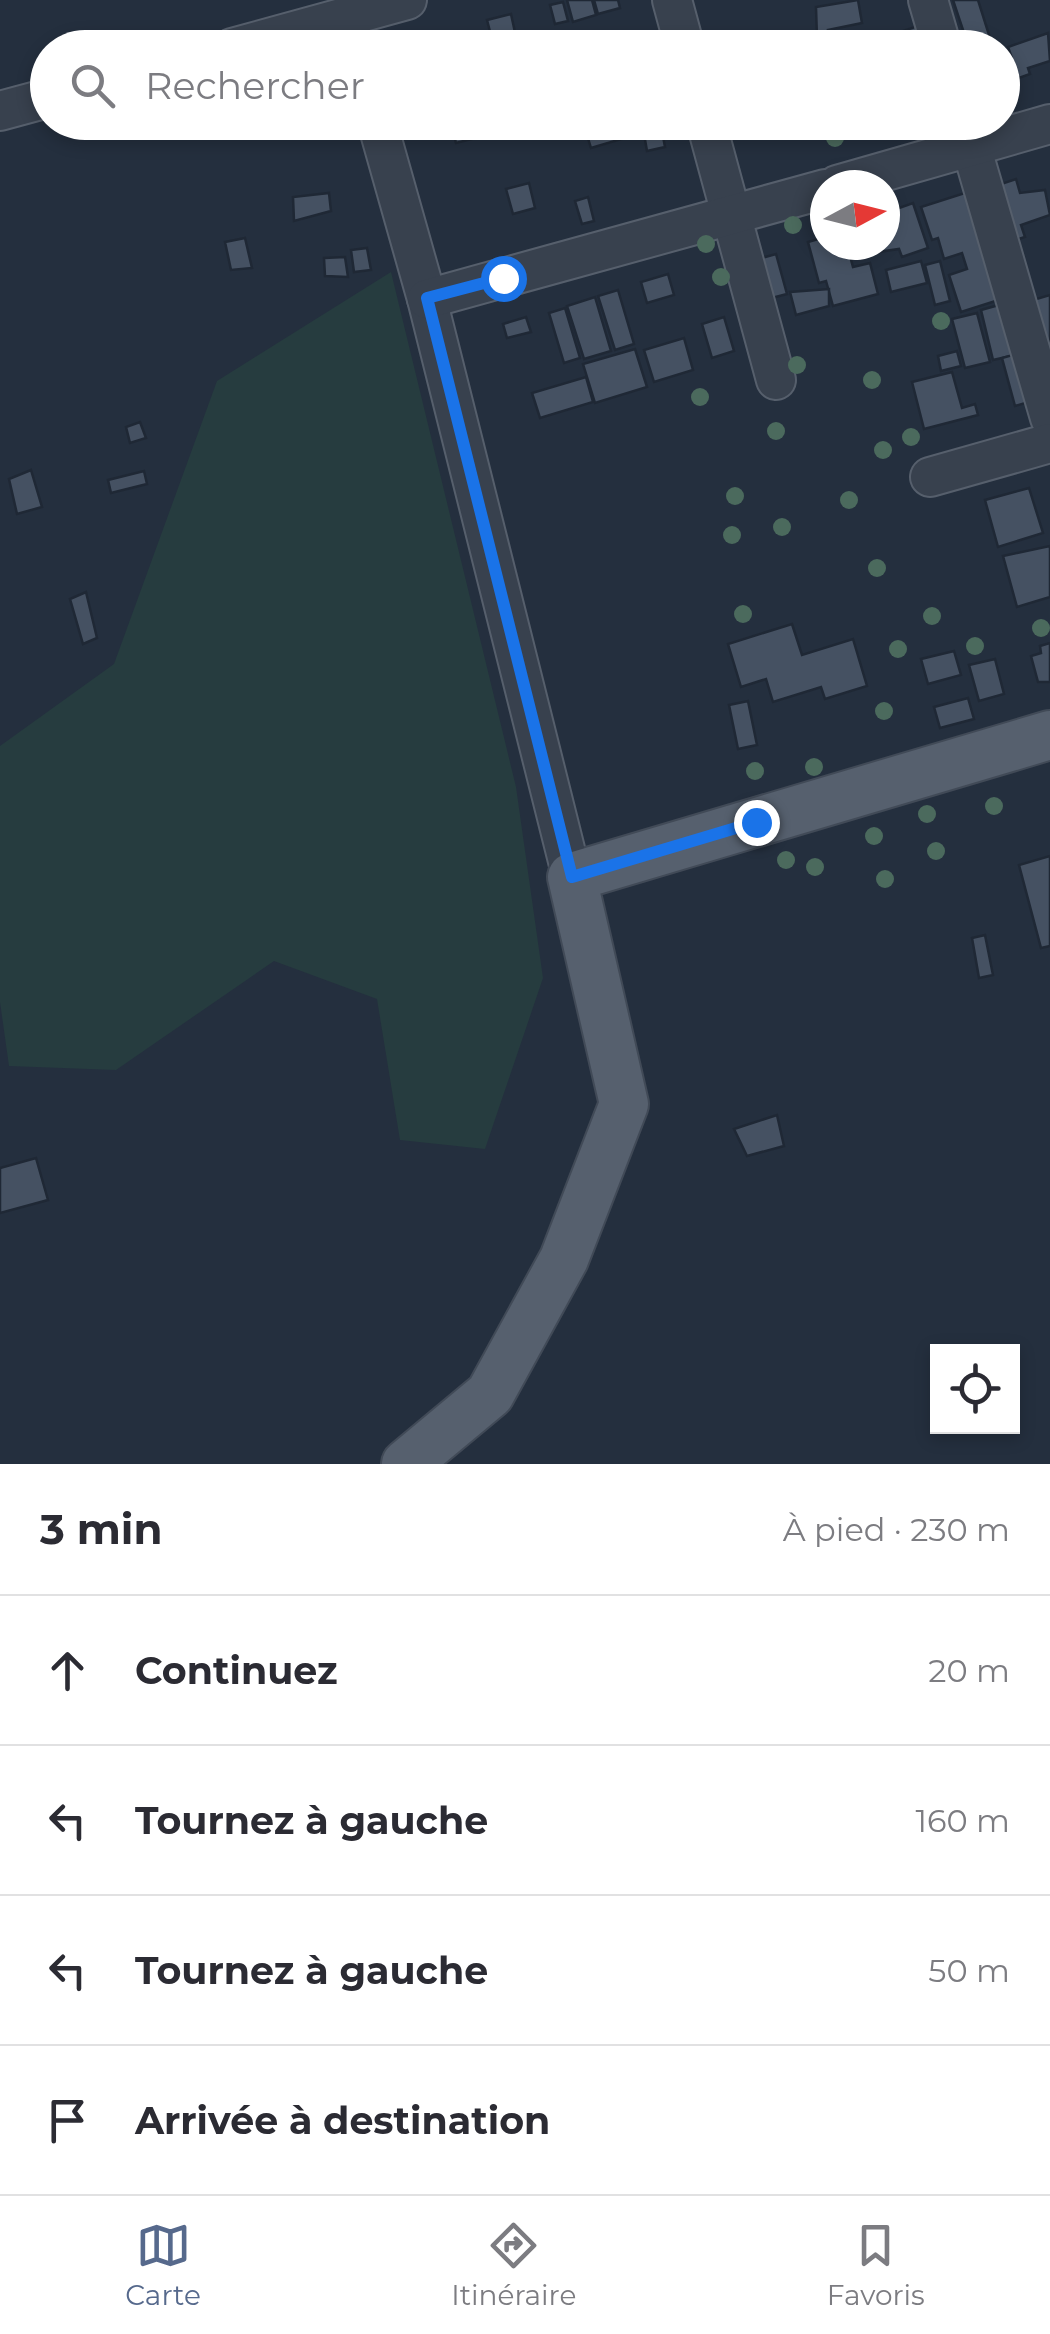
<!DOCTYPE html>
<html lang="fr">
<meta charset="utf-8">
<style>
:root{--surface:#fff;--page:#f7f7f7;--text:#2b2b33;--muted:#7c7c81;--line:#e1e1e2;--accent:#56698c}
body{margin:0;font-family:Montserrat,sans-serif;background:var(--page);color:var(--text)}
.controls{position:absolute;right:30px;bottom:30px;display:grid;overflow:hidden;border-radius:0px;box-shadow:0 5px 15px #0003}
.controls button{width:90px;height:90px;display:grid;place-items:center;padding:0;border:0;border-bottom:2px solid var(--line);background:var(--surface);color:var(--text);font:50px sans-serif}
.compass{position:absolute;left:810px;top:170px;width:90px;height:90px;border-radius:50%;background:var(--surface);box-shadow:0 5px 15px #0003;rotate:83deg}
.stop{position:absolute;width:30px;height:30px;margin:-22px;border:8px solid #1a73e8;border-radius:50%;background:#fff}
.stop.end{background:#1a73e8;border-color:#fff;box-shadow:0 2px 10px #0008}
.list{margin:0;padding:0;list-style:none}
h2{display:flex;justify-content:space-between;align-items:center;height:130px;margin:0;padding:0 40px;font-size:42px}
h2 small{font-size:32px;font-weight:400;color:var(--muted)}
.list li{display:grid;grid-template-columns:65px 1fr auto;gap:30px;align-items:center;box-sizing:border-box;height:150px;padding:0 40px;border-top:2px solid var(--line)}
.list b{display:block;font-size:38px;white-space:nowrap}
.list em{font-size:32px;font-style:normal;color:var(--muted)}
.icon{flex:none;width:55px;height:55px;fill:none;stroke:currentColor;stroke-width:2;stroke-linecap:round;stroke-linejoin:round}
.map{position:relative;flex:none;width:1050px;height:1464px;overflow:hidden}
.search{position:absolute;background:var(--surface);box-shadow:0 5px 15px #0003;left:30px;right:30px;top:30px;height:110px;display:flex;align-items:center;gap:25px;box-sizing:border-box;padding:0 35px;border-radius:55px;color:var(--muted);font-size:38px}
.sheet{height:730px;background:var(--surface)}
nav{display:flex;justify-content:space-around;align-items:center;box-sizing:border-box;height:140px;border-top:2px solid var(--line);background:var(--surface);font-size:28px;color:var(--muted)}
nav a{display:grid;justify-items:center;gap:5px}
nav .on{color:var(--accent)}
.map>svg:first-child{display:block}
.green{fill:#263c3f}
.building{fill:#455162;stroke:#1f2835;stroke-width:2.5}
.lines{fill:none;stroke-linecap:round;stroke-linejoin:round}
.minor-casing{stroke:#565f6c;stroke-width:42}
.major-casing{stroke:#414a57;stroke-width:52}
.minor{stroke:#38414e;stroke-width:38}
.major{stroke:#56606e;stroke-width:48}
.tree{fill:#4b6a5d}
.route{stroke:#1a73e8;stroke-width:12}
</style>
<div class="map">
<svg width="1050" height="1464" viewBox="0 0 1050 1464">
<rect width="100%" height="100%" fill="#242f3e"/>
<path class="green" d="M391,272L516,787L543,978L485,1149L400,1140L377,999L274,961L116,1070L9,1066L0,1002V746L114,664L217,381Z"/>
<g class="building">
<path d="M567,0H592L596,15L573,22Z"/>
<path d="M594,0H618L620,8L598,14Z"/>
<path d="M858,0L862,23L828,30L829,36L817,38L816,7Z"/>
<path d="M953,0H978L990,38L968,45Z"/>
<path d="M563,2L568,21L555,24L550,5Z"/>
<path d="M511,14L516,37L493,43L487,20Z"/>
<path d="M924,24L932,48H898L904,45L900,32Z"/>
<path d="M453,32L456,48H431L429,37Z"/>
<path d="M1048,33L1050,61L1028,68L1030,74L1019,78L1008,47Z"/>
<path d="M470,122H497L499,132L456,143L452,127Z"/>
<path d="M583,122H620L625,138L591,148Z"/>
<path d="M662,131L665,147L647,151L644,134Z"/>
<path d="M1016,179L1020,193L1045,190L1050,215L1021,225L1025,237L1012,241L995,186Z"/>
<path d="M529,183L535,208L513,214L506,189Z"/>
<path d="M971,191L1005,298L961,312L949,275L967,269L962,253L944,259L938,238L932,240L921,207Z"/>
<path d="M329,193L331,211L294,221L293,197Z"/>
<path d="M588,197L594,221L582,224L575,201Z"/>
<path d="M913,203L928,248L902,257L899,249L871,253L868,245H885V213Z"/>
<path d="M825,237V245H847L853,267L870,263L878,294L833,306L826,281L819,283L808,242Z"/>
<path d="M245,238L252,268L231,270L225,242Z"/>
<path d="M367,248L371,270L354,272L351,250Z"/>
<path d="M776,254L787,294L768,299L758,259Z"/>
<path d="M345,257L348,277L325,276L324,258Z"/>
<path d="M921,261L927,283L891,292L886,270Z"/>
<path d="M940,261L950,301L935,305L925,265Z"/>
<path d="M668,274L674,295L647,303L641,282Z"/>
<path d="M829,289V306L796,315L790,292Z"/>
<path d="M618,290L634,344L615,350L598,296Z"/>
<path d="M1050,295V347L1047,348L1033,300Z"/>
<path d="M595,297L611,351L584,359L567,306Z"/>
<path d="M1006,303L1024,353L993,360L981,310Z"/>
<path d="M565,308L580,358L564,363L549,313Z"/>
<path d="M977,313L990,362L965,368L952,319Z"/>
<path d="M526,317L531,332L507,338L503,324Z"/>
<path d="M724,317L734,351L712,358L702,324Z"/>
<path d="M684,338L693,370L654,382L644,350Z"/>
<path d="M635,349L647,387L595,403L583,364Z"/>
<path d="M957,351L961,366L941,371L938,356Z"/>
<path d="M1020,353L1032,401L1015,406L1002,358Z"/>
<path d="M952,372L962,408L975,404L978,415L924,429L912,382Z"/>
<path d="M586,377L593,402L540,418L532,393Z"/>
<path d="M140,422L146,438L130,443L126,427Z"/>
<path d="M31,470L42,507L17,514L9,479Z"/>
<path d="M144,471L147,484L111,493L108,480Z"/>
<path d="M1029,488L1043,533L998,547L985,500Z"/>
<path d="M1050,546V597L1017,607L1003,556Z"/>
<path d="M86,592L97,638L83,644L70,599Z"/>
<path d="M792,624L802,655L853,639L867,686L825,699L821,687L773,702L766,679L741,687L728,644Z"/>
<path d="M1050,643V682H1038L1031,656L1041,653L1040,646Z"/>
<path d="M954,651L961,675L928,684L921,659Z"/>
<path d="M995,659L1004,694L979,701L969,665Z"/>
<path d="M968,698L974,719L940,728L934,707Z"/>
<path d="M748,701L757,745L738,749L729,705Z"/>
<path d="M1050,856V946L1041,948L1019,865Z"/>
<path d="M985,935L993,975L979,978L972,938Z"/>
<path d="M777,1115L784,1146L747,1156L734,1129Z"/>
<path d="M36,1158L48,1200L0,1213V1168Z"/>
</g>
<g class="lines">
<g class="minor-casing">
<g id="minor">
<path d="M672,0L685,48"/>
<path d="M928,0L942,48"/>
<path d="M232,48L407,0"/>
<path d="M0,111L48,98"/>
<path d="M377,122L427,299L572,877"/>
<path d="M706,122L776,380"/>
<path d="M964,122L1050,418"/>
<path d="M837,185L1050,124"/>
<path d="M427,299L825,189"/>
<path d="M930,477L1050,443"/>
</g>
</g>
<g class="major-casing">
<path id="major" d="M406,1464L490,1394L564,1259L624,1104L572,877L1050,735"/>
</g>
<use href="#minor" class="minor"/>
<use href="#major" class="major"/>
</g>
<g class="tree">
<circle cx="835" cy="138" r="9"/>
<circle cx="793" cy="225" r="9"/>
<circle cx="706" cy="244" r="9"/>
<circle cx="721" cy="277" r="9"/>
<circle cx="941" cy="321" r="9"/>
<circle cx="797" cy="365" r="9"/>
<circle cx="872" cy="380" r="9"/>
<circle cx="700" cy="397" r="9"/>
<circle cx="776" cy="431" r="9"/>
<circle cx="911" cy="437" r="9"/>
<circle cx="883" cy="450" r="9"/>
<circle cx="735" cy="496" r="9"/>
<circle cx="849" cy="500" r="9"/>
<circle cx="782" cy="527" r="9"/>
<circle cx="732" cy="535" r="9"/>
<circle cx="877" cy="568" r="9"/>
<circle cx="743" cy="614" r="9"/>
<circle cx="932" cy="616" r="9"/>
<circle cx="1041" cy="628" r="9"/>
<circle cx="975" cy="646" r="9"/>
<circle cx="898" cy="649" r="9"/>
<circle cx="884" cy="711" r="9"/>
<circle cx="814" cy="767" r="9"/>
<circle cx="755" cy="771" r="9"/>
<circle cx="994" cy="806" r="9"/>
<circle cx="927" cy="814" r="9"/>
<circle cx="874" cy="836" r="9"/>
<circle cx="936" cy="851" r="9"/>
<circle cx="786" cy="860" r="9"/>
<circle cx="815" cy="867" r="9"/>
<circle cx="885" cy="879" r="9"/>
</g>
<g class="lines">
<path class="route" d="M503,278L427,298L572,877L756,822"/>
</g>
</svg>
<div class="controls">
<button><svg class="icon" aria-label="locate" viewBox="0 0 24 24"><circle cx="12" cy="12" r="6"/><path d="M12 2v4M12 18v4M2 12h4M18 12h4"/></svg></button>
</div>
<svg class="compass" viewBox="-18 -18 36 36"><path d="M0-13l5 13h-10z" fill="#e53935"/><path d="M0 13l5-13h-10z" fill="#7c7c81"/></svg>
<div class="stop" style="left:503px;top:278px"></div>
<div class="stop end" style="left:756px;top:822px"></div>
<div class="search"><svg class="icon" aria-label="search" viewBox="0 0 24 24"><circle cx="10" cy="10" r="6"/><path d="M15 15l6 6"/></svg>Rechercher</div>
</div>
<section class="sheet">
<h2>3 min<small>À pied · 230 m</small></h2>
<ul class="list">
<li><svg class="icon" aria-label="ahead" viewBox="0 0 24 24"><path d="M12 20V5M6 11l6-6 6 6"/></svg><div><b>Continuez</b></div><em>20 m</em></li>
<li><svg class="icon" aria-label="left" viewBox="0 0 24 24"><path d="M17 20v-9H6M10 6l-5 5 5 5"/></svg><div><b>Tournez à gauche</b></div><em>160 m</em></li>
<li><svg class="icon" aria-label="left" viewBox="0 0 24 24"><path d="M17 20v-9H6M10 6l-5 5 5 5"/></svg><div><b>Tournez à gauche</b></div><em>50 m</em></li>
<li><svg class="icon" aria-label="arrive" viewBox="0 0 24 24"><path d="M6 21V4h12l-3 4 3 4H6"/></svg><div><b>Arrivée à destination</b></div></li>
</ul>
</section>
<nav>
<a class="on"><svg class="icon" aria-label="map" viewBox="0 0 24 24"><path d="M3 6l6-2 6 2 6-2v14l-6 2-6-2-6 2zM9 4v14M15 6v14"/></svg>Carte</a>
<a><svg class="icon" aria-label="directions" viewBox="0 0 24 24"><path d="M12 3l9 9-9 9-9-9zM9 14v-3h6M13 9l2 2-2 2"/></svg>Itinéraire</a>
<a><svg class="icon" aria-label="saved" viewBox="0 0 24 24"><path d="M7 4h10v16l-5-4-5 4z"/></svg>Favoris</a>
</nav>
